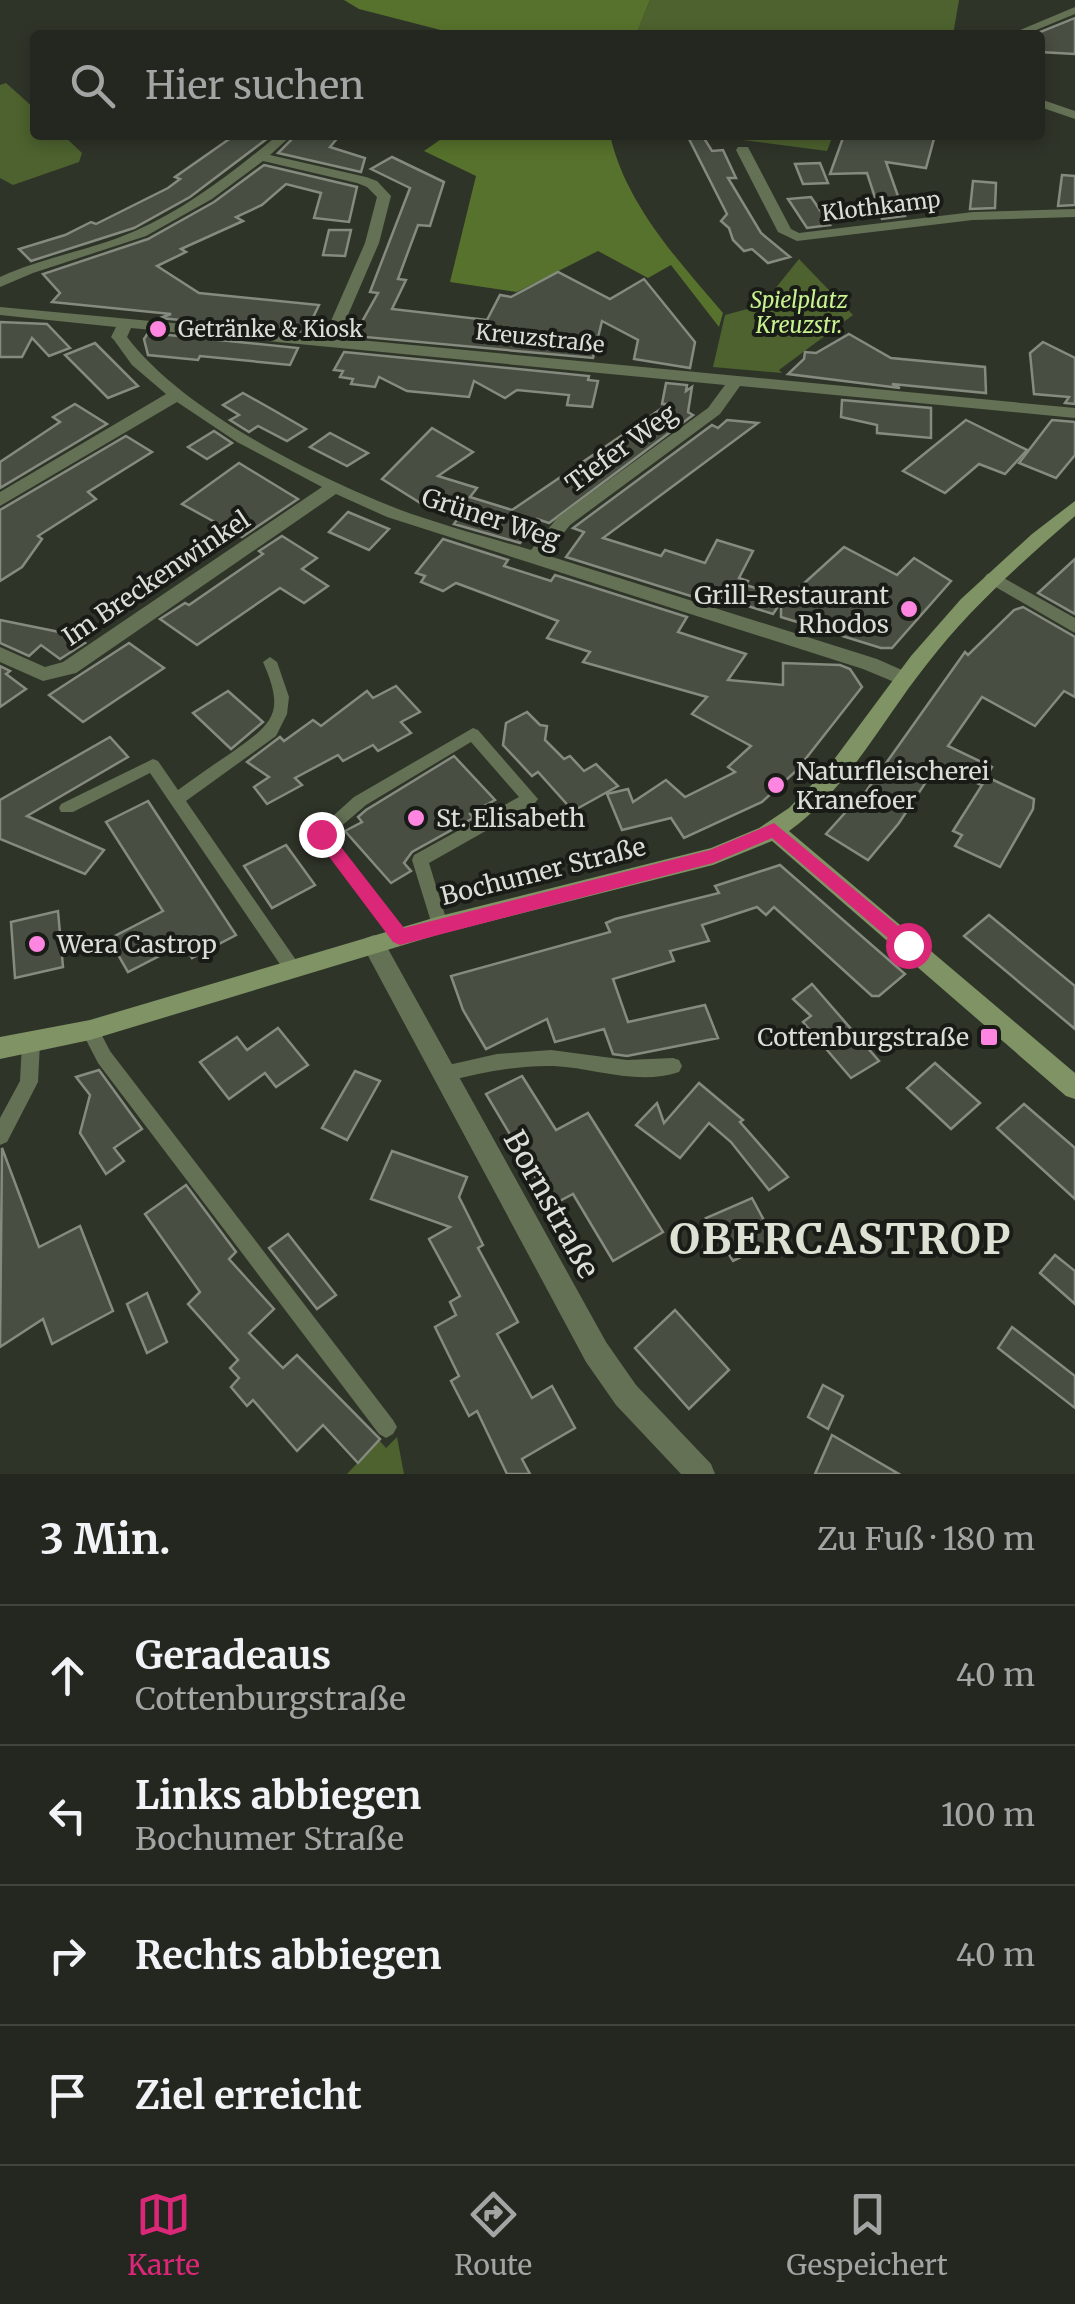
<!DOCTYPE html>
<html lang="de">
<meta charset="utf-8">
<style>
:root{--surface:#23271f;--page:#2b2f28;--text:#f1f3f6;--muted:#a3a5a4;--line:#40443d;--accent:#db2777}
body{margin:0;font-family:Merriweather,serif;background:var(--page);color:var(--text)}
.stop{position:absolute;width:30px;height:30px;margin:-22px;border:8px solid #db2777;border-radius:50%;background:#fff}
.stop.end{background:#db2777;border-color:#fff;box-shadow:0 2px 10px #0008}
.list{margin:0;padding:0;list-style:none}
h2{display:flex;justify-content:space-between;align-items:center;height:130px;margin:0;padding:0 40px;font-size:42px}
h2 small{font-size:32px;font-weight:400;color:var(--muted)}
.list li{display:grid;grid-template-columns:65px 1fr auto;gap:30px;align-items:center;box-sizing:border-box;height:140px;padding:0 40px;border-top:2px solid var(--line)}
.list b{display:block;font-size:38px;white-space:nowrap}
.list p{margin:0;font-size:32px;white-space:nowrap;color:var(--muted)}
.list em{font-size:32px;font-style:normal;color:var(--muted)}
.icon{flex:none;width:55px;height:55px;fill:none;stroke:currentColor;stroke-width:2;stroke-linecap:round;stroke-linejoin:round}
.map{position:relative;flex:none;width:1075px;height:1474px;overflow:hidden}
.search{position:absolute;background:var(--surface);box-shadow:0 5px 15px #0003;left:30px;right:30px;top:30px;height:110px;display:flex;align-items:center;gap:25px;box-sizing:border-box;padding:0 35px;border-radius:10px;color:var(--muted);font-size:38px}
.sheet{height:690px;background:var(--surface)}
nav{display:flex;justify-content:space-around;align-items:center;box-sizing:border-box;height:140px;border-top:2px solid var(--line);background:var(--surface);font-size:28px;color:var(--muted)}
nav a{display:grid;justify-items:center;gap:5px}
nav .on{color:var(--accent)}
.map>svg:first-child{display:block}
.green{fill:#4d622e}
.forest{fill:#57722c}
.building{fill:#484e42;stroke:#858b7e;stroke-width:2.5}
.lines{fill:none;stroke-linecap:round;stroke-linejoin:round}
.lane{fill:#647154;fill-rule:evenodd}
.street{fill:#647154;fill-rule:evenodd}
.secondary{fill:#7f9365;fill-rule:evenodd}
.route{fill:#db2777}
.poi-dot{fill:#fe85e0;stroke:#181b16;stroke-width:4}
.labels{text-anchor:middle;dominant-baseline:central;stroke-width:8;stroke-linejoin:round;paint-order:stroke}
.far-street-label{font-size:22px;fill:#dbded7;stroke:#181b16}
.far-park-label{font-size:22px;font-style:italic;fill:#c9f290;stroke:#181b16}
.far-poi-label{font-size:22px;fill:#dbded7;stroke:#181b16;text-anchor:start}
.street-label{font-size:25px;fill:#dbded7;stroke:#181b16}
.poi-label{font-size:25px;fill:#dbded7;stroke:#181b16;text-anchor:start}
.near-street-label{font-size:30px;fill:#dbded7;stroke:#181b16}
.near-district-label{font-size:42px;font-weight:bold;letter-spacing:2.5px;fill:#dbe2d3;stroke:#181b16}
</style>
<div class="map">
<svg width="1075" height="1474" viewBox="0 0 1075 1474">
<rect width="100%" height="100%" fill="#2f3429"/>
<g class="green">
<path d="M650,0H959L953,35H636Z"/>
<path d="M6,83L35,109V135H63L82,153L79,162L13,185L0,178V85Z"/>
<path d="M705,135H833L827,151Z"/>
<path d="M799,259L853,315L779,370L782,373L713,367L725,315L762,305Z"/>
<path d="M397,1437L404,1474H347L379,1440L386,1448Z"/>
</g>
<g class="forest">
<path d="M344,0H650L636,35H460L359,9Z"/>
<path d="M447,135H610C626,205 678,260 723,313L719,327L671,265L648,278L598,251L517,292L450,282L476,176L424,151Z"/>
</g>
<g class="building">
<path d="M1075,18V54L1040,52V32Z"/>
<path d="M235,135H272L190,197L134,228L31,261L19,249L65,235L91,222L96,224L168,188L180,179L175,177Z"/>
<path d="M296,135H340L330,147L365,158L361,172L278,153Z"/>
<path d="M687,135H702L712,151L723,150L736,178H728L761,233L790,257L768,263L752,249L744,251L733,240L729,228L721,221L727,214Z"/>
<path d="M844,135H935L926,168L886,162L905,216L882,219L867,173L830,174Z"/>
<path d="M392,157L444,182L430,226L418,225L398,279L406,280L392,309L487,320L500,295L511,297L558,272L610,299L644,279L695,342L690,368L634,359L638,340L602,321L593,358L354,336L378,293L370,292L410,188L371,169Z"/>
<path d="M820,163L828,183L803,184L795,164Z"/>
<path d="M264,165L357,187L349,222L314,218L321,193L286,184L262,205L236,217L243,221L181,249L186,252L157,266L199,293L319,305L306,332L160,318L171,314L52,302L60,293L43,274L148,239L214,202Z"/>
<path d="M1062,175L1075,176V205L1058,206Z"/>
<path d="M973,181L996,183L995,208L970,209Z"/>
<path d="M811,197L830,225L807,228L788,199Z"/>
<path d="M329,230H351L345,256L323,255Z"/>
<path d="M0,322L47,324L70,348L49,356L32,338L22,357H0Z"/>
<path d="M148,333L298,348L290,365L200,356L198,360L148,355L144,339Z"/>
<path d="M849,334L891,358L985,367L986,393L892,384L900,388L788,374L804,359L805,352L816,353Z"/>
<path d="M1043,342L1075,358V404L1065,403L1069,397L1034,394L1030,353Z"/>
<path d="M95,343L138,386L108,398L65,355Z"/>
<path d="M344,352L589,376L588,380L598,381L592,407L567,405L569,395L517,390L505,398L474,381L469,397L407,391L379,377L375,387L351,384L353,379L340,377L343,371L334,370Z"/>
<path d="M666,383L687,385L686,391L692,387L688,412L693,415L549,523L537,519L520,543L454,524L460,516L422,504L382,479L432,428L473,452L438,476L477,488L470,497L512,510L668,404H662Z"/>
<path d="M243,393L275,411L306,429L287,441L258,426L249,432L230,420L239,415L223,405Z"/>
<path d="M842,400L931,408V438L877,433V425L841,417Z"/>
<path d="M75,404L107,424L0,488V462L60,422L53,417Z"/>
<path d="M727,420L758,423L603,538L661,556L665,550L705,563L717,540L753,551L739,578L748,581L746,585L780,596V593L790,596L844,547L897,575L914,558L951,581L892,648H881L781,617V602L773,614L700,591L697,598L566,557L584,532L573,528L712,425L718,428Z"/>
<path d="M966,420L1027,450L1005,474L979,464L945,493L903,471Z"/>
<path d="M1052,420L1075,422V455L1056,478L1019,463Z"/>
<path d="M214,431L232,443L207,459L188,447Z"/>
<path d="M330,433L368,453L347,466L310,447Z"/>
<path d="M126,436L152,452L88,492L96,499L38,536L42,539L22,567L0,581V510Z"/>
<path d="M239,463L298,499L242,537L182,504Z"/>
<path d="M348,512L389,529L369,550L329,532Z"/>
<path d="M282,536L317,558L302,569L328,586L304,603L280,588L197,645L160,619L185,603L189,605L263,554L259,551Z"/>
<path d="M443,539L508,560L504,566L551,581L555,575L687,617L678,632L746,654L728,680L783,685V663L840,665L850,669L862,687L796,771L762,802L684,838L671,818L622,830L607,794L628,789L633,802L666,780L685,797L735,772L728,767L751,746L692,714L707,697L583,662L590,652L547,638L558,621L456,583L443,591L421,582L425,576L416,573Z"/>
<path d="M1075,559V614L1038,593Z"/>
<path d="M1023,607L1075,637V697L1064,691L1035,726L982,697L948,746L992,767L981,785L937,765L899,823L868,860L826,834L852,805L850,797H862L965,652L968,655L1014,610Z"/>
<path d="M0,620L74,635L85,643L60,659L41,645L29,656L0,643Z"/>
<path d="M129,643L164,668L83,722L49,695Z"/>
<path d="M0,666L10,671L6,674L26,689L0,707Z"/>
<path d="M396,686L420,712L401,722L411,733L378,751L373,745L343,761L338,755L295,778L302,785L267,804L254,787L269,777L247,762L280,737L284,741L313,720L321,726L367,691L373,698Z"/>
<path d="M228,691L263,722L231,749L193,713Z"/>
<path d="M527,712L540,725L547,726L545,740L564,759L570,756L584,771L596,764L618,786L573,811L538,772L532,776L503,745L506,723Z"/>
<path d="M110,737L128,757L27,816L104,850L85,874L0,839V800Z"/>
<path d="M454,756L495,800L470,814L473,818L412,852L404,863L411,871L391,883L345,831L362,822L358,817L366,810Z"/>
<path d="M987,777L1034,799L1033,809L1000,867L955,846L962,835L953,831Z"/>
<path d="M148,801L236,935L192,958L183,944L128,972L109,939L163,911L106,822Z"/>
<path d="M286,845L315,885L272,908L244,866Z"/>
<path d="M780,865L905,974L879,996H872L774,907L766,915L757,907L702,925L709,941L670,951L674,961L613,979L628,1022L705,1005L718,1038L627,1056L613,1054L604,1029L555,1042L547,1019L486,1049L463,1010L451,976L610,932L606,923L615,919L719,893L715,886Z"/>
<path d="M58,911L63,967L15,978L11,922Z"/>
<path d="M989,915L1075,986V1029L964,936Z"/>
<path d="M812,984L879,1061L851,1078L803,1022L811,1016L793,999Z"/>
<path d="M278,1028L308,1065L276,1087L265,1073L229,1099L200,1062L237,1037L247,1050Z"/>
<path d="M935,1063L980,1103L951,1129L907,1088Z"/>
<path d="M99,1070L142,1129L114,1148L124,1161L106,1174L80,1133L90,1095L76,1077Z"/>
<path d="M355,1071L380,1081L347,1140L322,1128Z"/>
<path d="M522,1076L556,1130L588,1113L663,1232L613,1261L573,1194L552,1205L486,1094Z"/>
<path d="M699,1083L743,1120L740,1122L788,1177L769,1190L731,1142L709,1123L680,1158L636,1125L657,1103L664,1123Z"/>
<path d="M1024,1104L1075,1148V1199L997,1128Z"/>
<path d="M2,1148L39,1247L80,1226L113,1311L52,1344L43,1319L0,1347Z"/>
<path d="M392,1151L467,1177L459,1197L483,1245L478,1248L518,1322L497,1334L532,1398L552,1386L575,1428L522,1459L530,1474H507L477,1411L469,1416L451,1381L459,1376L435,1327L456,1315L450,1302L460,1296L429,1239L450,1227L371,1199Z"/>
<path d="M186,1185L236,1252L229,1259L274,1309L249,1333L283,1368L297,1355L380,1439L358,1463L323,1425L297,1451L253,1400L247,1406L231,1387L239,1378L230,1368L238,1360L188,1304L200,1292L145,1214Z"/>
<path d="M752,1198L775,1241L733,1261L706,1218Z"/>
<path d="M288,1234L336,1295L317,1309L269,1248Z"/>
<path d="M1055,1255L1075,1271V1304L1040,1273Z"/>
<path d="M147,1293L167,1342L147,1353L127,1304Z"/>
<path d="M675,1310L729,1370L689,1409L635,1348Z"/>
<path d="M1012,1327L1075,1376V1408L998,1348Z"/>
<path d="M823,1385L843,1396L828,1429L808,1417Z"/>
<path d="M832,1435L899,1474H815Z"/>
</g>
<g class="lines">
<g class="lane">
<path d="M270,657L277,662L289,697L287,714L276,736L186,801L298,963L301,968L298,973L292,975L286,973L150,773L73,812H61L59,808L61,804L153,759L158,761L178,790C196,777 213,765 231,753C273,723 286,714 263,662Z"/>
<path d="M473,728L478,730L538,799L535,803L429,863L448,925L446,930L440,932L434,930L432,925L412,860L414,855L519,797L471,742L366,805L331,835L406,932L408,937L406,942L400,944L394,942L313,834L354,797Z"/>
<path d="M90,1022L96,1024L110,1051L393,1420L397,1427L393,1434L386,1438L379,1434L98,1063L81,1030L84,1024Z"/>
<path d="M31,1035L37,1037L40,1043L38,1082L7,1142L0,1145V1118L20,1081L22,1043L25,1037Z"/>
<path d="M551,1050L627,1060L673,1058L679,1060L682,1066L679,1072C638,1086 595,1068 554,1066C516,1065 480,1073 444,1082L438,1080L435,1074L438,1068L444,1066L497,1054Z"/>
</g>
<g class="street">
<path d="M1075,7V14L1024,35H1008Z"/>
<path d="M1040,99L1075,111V119L1040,107Z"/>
<path d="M278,135H292L270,155L366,177L377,181L391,196L379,243L338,338L1075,408V418L740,386L720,414L570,525L546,555L877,659L911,674L914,679L911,684L904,686L863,669L387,517L336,494L76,673L43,681L0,662V647L45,667L63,662L322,487L237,442L177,402L0,506V492L166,394L132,365L114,340L111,337L116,327L0,315V307L324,337L365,243L377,197L367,187L357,183L263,161L212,199L146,236L33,273L0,287V277L9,273C50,256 94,249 135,231C188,208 234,171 278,135ZM131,328L725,385L708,408L558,517L531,550C487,537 441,525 398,509C313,476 182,410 127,337Z"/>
<path d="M738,147H748L791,229L799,233L973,212L1075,209V217L973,220L797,241L778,232L736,150Z"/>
<path d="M993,572L1075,618V633L987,582L984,578L987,574Z"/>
<path d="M374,935L382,938L606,1342L636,1385L711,1464L715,1474H681L616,1405L586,1362L366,952L363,945L366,938Z"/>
</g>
<path class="secondary" d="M1075,501V516C1022,562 970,608 927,664C883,719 848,789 789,831L1075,1073V1099L1066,1096L772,841L713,865L440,934L90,1040L0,1059V1037L90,1020L440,916L711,848L759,828L789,808L827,769L911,656L961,599L1032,534Z"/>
</g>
<path class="route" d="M774,823L915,940V950H902L772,838L713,863L400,945L393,942L312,834L321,827L327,829L404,928L710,850Z"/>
<g class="poi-dot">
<circle cx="158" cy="329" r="10"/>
<circle cx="909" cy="609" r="10"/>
<circle cx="776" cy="785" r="10"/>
<circle cx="416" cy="818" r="10"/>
<circle cx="37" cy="944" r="10"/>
<rect x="979" y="1027" width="20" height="20" rx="5"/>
</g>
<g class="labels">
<g class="far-street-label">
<text transform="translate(881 206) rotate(-7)">Klothkamp</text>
<text transform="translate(540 338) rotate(6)">Kreuzstraße</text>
</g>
<g class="far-park-label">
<text x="799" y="300">Spielplatz<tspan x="799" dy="25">Kreuzstr.</tspan></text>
</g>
<g class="far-poi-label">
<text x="178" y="329">Getränke &amp; Kiosk</text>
</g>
<g class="street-label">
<text transform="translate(621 448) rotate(-36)">Tiefer Weg</text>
<text transform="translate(491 518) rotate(18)">Grüner Weg</text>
<text transform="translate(156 578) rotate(-34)">Im Breckenwinkel</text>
<text transform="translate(543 871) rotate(-14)">Bochumer Straße</text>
</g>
<g class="poi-label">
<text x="889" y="595" text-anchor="end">Grill-Restaurant<tspan x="889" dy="29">Rhodos</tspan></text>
<text x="796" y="771">Naturfleischerei<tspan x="796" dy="29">Kranefoer</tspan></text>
<text x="436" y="818">St. Elisabeth</text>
<text x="57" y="944">Wera Castrop</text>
<text x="969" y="1037" text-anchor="end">Cottenburgstraße</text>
</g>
<g class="near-street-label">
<text transform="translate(552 1204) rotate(61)">Bornstraße</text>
</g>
<g class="near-district-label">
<text x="841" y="1239">OBERCASTROP</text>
</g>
</g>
</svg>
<div class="stop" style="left:908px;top:945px"></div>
<div class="stop end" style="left:321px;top:834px"></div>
<div class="search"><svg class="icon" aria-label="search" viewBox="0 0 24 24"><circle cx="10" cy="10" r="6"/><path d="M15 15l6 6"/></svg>Hier suchen</div>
</div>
<section class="sheet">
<h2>3 Min.<small>Zu Fuß · 180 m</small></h2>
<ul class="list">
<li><svg class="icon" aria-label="ahead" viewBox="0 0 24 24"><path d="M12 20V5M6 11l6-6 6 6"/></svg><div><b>Geradeaus</b><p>Cottenburgstraße</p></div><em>40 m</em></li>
<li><svg class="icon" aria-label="left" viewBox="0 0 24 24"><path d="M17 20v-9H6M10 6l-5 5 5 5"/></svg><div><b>Links abbiegen</b><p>Bochumer Straße</p></div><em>100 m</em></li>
<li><svg class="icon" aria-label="right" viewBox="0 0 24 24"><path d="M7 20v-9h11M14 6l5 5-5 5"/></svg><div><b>Rechts abbiegen</b></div><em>40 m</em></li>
<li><svg class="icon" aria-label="arrive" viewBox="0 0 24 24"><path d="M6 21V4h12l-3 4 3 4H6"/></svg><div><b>Ziel erreicht</b></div></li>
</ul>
</section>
<nav>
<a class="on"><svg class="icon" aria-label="map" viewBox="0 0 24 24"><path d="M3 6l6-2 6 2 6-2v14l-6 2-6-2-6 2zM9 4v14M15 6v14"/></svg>Karte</a>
<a><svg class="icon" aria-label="directions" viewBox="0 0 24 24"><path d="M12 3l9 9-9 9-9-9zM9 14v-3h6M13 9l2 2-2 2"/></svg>Route</a>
<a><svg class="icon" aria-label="saved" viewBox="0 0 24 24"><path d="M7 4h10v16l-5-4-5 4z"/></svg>Gespeichert</a>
</nav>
